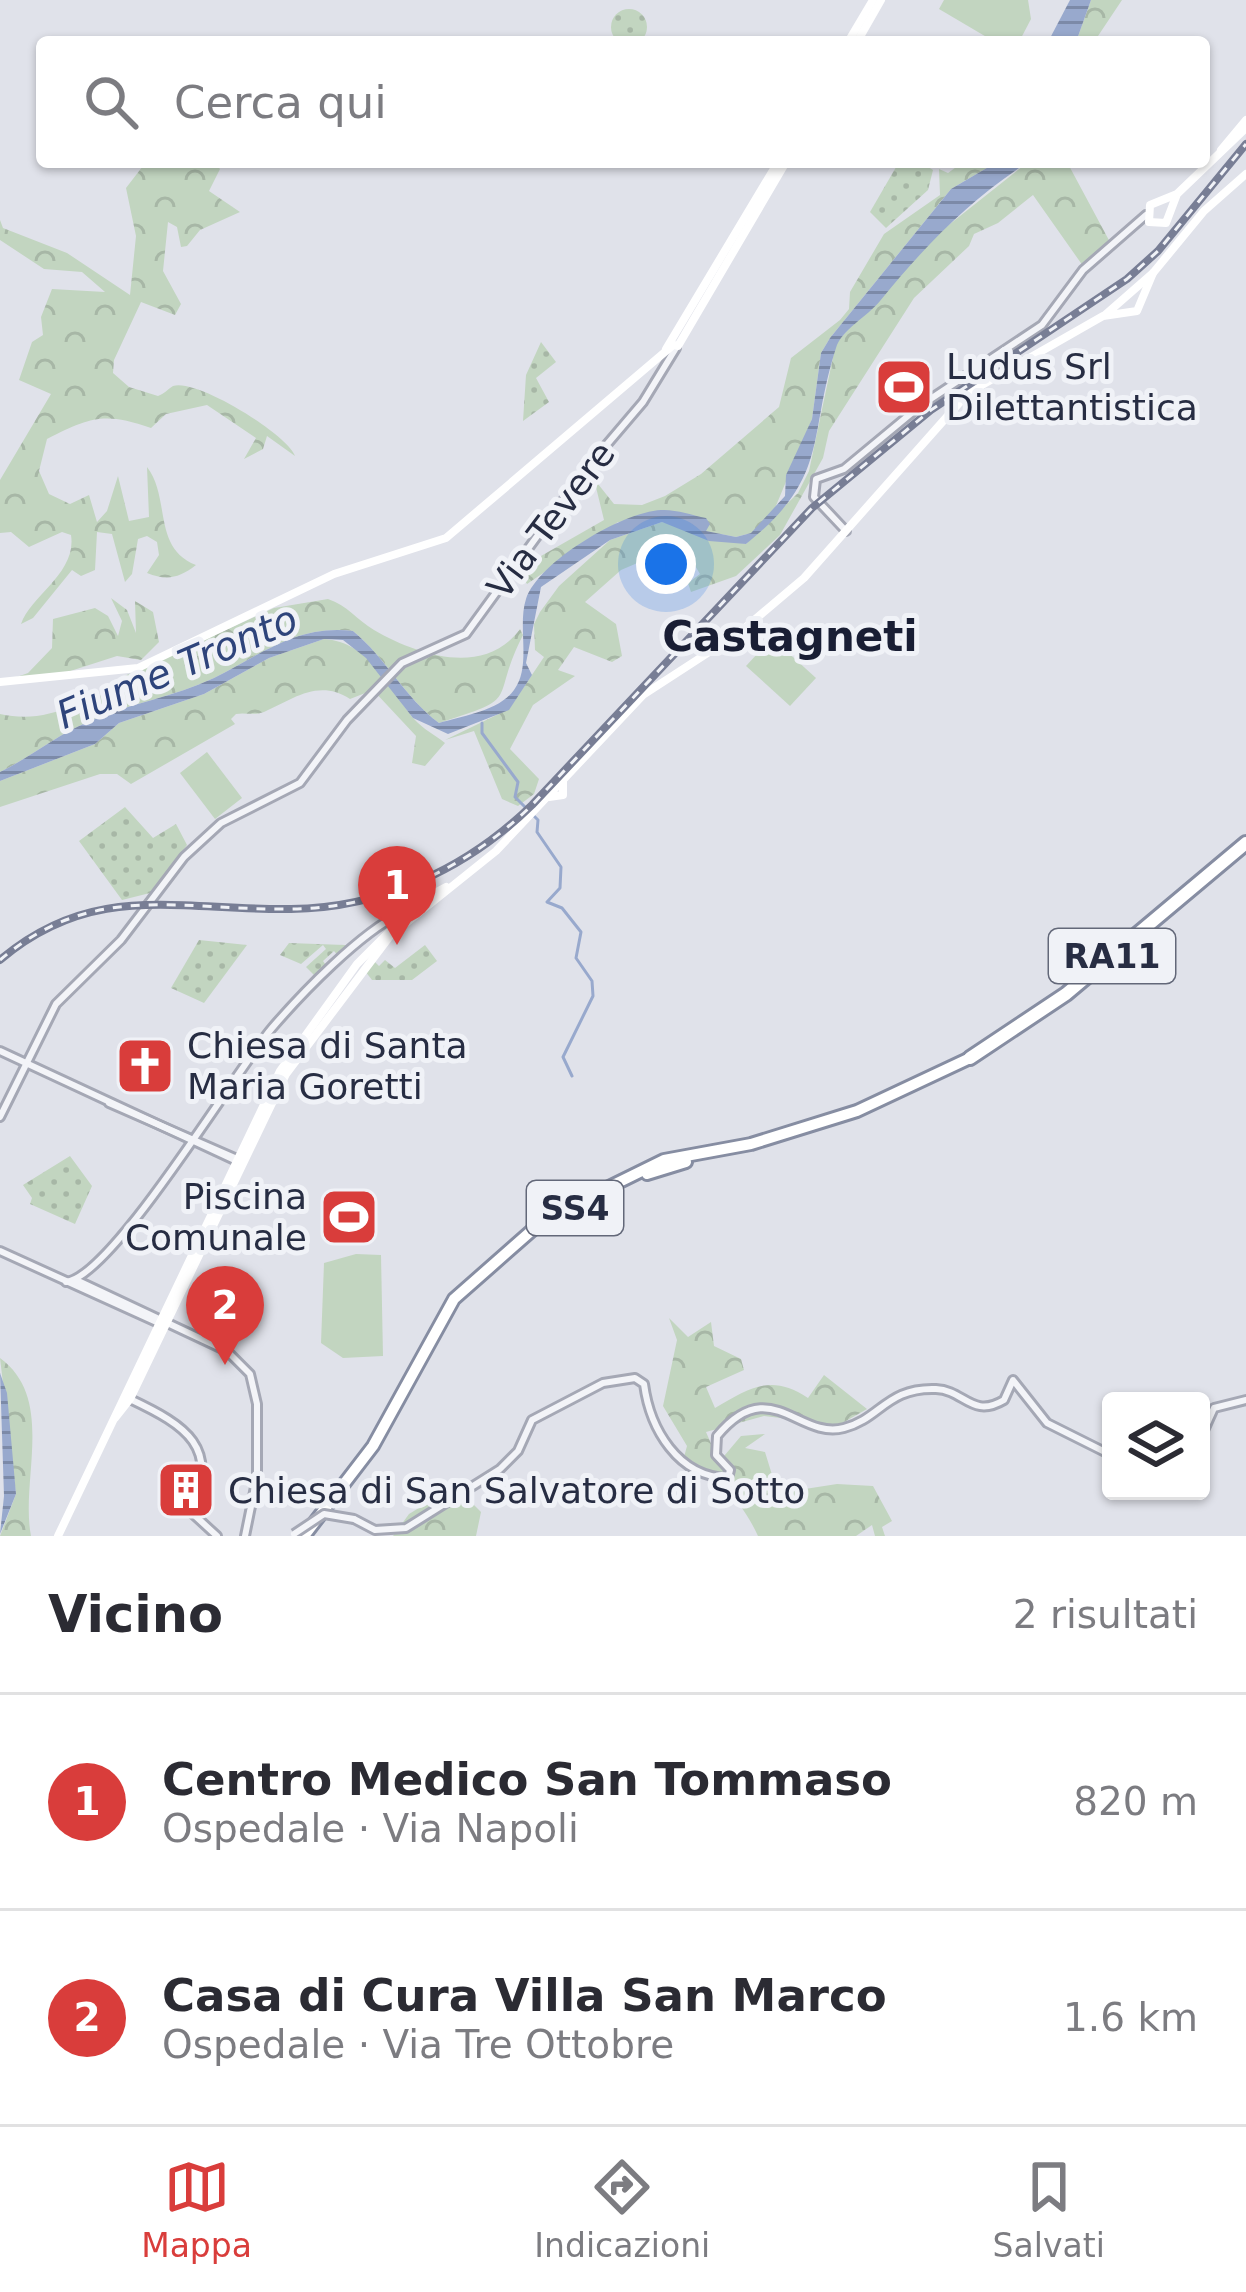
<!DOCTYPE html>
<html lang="it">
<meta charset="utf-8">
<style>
:root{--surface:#fff;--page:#f7f7f7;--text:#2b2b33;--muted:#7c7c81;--line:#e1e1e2;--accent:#d93d3b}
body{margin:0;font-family:"DejaVu Sans",sans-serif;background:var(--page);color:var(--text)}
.controls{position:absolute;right:36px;bottom:36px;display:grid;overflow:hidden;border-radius:12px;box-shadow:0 3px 9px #0004}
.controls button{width:108px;height:108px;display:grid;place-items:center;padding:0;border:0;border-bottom:3px solid var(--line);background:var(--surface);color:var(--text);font:60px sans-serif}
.you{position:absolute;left:666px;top:564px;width:42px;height:42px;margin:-30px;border:9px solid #fff;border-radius:50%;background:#1a73e8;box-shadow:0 0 0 18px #1a73e833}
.badge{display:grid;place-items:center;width:78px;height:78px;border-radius:50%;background:var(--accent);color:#fff;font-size:39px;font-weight:700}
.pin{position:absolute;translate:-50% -99px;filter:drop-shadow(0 3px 6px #0008)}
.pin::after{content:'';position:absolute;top:63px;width:42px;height:36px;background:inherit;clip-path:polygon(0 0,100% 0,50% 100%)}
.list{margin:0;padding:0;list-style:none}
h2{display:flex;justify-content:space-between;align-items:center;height:156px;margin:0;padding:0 48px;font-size:51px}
h2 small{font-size:39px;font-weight:400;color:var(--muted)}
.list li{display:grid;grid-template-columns:78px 1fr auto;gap:36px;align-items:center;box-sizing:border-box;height:216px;padding:0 48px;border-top:3px solid var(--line)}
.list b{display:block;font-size:45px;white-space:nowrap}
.list p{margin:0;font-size:39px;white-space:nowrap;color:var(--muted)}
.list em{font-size:39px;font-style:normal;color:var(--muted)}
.icon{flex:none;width:66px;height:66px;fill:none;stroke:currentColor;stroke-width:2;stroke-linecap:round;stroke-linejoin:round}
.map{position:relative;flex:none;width:1246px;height:1536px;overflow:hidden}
.search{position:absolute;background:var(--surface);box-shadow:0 3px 9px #0004;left:36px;right:36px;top:36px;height:132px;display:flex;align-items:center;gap:30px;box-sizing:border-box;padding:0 42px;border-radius:12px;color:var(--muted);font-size:45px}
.sheet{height:588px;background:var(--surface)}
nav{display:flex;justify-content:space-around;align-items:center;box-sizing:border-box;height:168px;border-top:3px solid var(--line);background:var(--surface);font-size:33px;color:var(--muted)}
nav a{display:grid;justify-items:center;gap:6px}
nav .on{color:var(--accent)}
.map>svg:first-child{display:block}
.forest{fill:url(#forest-crowns)}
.park{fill:url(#park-dots)}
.pitch{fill:#c2d5c0}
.water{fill:url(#water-rules)}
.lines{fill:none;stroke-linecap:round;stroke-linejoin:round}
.stream{stroke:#98a9cd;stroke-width:3}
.tertiary-casing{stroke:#a5a8b5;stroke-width:12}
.trunk-casing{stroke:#868da2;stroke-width:16}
.motorway-casing{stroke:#868da2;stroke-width:18}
.tertiary{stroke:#f3f4f8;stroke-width:6}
.secondary{stroke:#fff;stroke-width:8}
.trunk{stroke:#fff;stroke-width:10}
.motorway{stroke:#fff;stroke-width:12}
.rail-casing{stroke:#787e95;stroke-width:8}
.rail{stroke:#f0f2f7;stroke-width:3;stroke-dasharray:9;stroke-linecap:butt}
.tertiary-bridge-casing{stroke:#a5a8b5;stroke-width:12;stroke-linecap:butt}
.tertiary-bridge{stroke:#f3f4f8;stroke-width:6}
.labels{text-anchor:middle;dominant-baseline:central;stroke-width:10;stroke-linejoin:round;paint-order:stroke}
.shield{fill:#f0f2f7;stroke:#636879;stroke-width:3}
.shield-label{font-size:33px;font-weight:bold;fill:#272d43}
.poi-label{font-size:36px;fill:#272d43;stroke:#f0f2f7;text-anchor:start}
.street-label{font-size:36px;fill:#272d43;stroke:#f0f2f7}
.water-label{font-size:39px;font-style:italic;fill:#2e447b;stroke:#f0f2f7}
.quarter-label{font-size:42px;font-weight:bold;fill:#191e34;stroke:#f0f2f7}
</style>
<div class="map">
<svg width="1246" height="1536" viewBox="0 0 1246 1536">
<defs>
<pattern id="forest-crowns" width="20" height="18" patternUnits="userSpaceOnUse" patternTransform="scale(3)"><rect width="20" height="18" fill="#c2d5c0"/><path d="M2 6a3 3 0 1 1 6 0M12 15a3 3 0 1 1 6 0" fill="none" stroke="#a7b7a6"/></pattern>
<pattern id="park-dots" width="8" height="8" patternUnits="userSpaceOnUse" patternTransform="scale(3)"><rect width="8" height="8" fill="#c2d5c0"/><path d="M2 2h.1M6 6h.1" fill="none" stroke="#a7b7a6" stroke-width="1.8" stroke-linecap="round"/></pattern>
<pattern id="water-rules" width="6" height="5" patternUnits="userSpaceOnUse" patternTransform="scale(3)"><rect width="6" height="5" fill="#98a9cd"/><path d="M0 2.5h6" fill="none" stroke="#7c8aa8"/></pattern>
</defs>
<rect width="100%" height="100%" fill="#e0e2ea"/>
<g class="forest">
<path d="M1091,0H1122L1094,42H1076Z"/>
<path d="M146,162H214L220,169L209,191L240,212L200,230L187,246L181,247L177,227L168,222L163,271L181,304L175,315L141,302L114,360L113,373L129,387L158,396C164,394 168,389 173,386C197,378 288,435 295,456L267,436L263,449L244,459L256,438L207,405L166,414L151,428C104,412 91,417 47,439L39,471L49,494L70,504L89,495L97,522L107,511L118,476L129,521L149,517L147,467C171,498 152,548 196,565C179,578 167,581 147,573L159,555L157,542L147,536L138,539L132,574L125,582L112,534L97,532L95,570L81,576L72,570L33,618L21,624C31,595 77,573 71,535L62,532L29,547L11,532L0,533V480L51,394L19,380L32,342L43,335L41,317L52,289L105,292L82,272L44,269L0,240V220L3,228L67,253L130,295L136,236L126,188Z"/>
<path d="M963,162H997L951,189L830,338L821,353L812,419L773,513L751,533L736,537L705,531L706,518L618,522L527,584L522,576L541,556L604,520L594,479L614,504L642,505L665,496L701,474L779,407L791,358L840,320L849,309L850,292L884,234L940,195L939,169L948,173Z"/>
<path d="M1028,162H1067L1111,244L1083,266L1033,195L998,223L974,234L969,246L914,298L829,431L823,458L780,535L736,576L691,592L688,583L700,574L682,544L621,570L585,602L616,624L622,656L612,662L574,647L558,670L575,676L533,705L510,749L539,779L534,794L518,806L502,799L474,731L445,740L509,709L544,657L535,650L534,624L540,612L559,586L610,540L662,522L746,544L798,493L809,471L836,343L926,243Z"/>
<path d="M111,598L127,610L136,633L135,601L153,612L159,642L141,660L117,656L55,676L11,679L28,673L52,648L53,619L95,608L108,616L118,636L122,621Z"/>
<path d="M328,599C347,605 357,620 374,630C419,656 485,677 520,629L523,635C488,704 525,696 439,723C405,698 387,659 353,631C298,624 260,655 214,678C174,697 130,703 90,721C58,734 31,757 0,772V714C49,725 78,700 126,687L128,682L120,678L274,608Z"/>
<path d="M324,639C370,642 388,687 414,719C423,729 435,735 445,743L425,766L412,763L416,736L373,690L350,699C318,678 292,700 264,712C253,716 246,712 236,714L231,719L235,724L131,784L117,774H100L0,807V781L95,744L119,723L204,694L269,658Z"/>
<path d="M669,1318L688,1337L711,1322L714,1346L741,1359L744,1370L706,1387L715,1408C750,1388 771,1373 808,1398L824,1375L867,1409L839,1425L764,1416L706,1432L719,1462L741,1436L765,1434L745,1448L765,1452L773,1478L792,1491L837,1484L873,1486L892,1521L882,1527L885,1536H875L872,1525L856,1536H758C743,1503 716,1473 684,1457L687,1446L663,1406L677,1340Z"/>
<path d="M0,1358C56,1399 20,1480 31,1536H0L16,1494Z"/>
<path d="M455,1486L481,1512L476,1536H393L409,1514Z"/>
</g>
<g class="park">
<circle cx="629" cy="27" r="18"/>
<path d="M899,162H920L933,170L928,190L886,228L870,212Z"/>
<path d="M541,342L556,362L536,378L549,402L523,421L526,375Z"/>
<path d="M125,807L153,838L176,824L187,845L150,893L122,900L79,841Z"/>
<path d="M199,940L247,945L204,1003L171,988Z"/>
<path d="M289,943L345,945L348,947L340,958L334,951L323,961L328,968L314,975L306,967L326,949L323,945L301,964L280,955Z"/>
<path d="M425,945L437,961L412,980H372L365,971L373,960L379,966L385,960L395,968Z"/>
<path d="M70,1156L92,1186L75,1224L30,1204L32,1198L23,1185Z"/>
</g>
<g class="pitch">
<path d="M944,0H1028L1031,19L1019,42H995L939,9Z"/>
<path d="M772,638L816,678L790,706L746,666Z"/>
<path d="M207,752L242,798L215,819L180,773Z"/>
<path d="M356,1254L381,1255L383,1356L343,1358L321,1343L324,1263Z"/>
</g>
<g class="water">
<path d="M1070,0H1091L1076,42H1048Z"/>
<path d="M997,162H1028C968,201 925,246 880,301C868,316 841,330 836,348C807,438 831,476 746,544L709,541L662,522L610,540L541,587L526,663L532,675L509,710L448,734L413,718L366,658L343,640L324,639L269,658L204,694L119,723L95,744L0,781V772C31,757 58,734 90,721C130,703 174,697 214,678C260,655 298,624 353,631C386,658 405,698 439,723C462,716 499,711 514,690C532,666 517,627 526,599C538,562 622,512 661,510C675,509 692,515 706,518L710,524L706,531L736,537L751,533L785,496L786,475L812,419L821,353L830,338L951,189Z"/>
<path d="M0,1373L7,1393L16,1494L0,1534L4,1496Z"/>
</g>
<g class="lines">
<path class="stream" d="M482,723V733L518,782L515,797L538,820L537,832L561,867L560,888L547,902L562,908L581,932L576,958L592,981L593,996L563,1057L572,1076"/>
<g class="tertiary-casing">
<g id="tertiary">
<path d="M846,531L814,497L816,479L844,469L920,406L1042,325L1083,270L1146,215"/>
<path d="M0,1051L239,1162"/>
<path d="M109,1103L237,1159"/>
<path d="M0,1117L56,1004L121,940L184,857L221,823L300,783L347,720L402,663L466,634L586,469L643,402L676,348"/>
<path d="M0,1251L161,1324"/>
<path d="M76,1280L227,1351L250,1374L257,1404V1477L245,1536"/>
<path d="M66,1282C113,1276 234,1073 272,1028C303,992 359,934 401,913"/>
<path d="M130,1399C187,1426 220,1447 191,1512L217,1536"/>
<path d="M1201,1437L1214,1408L1246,1400"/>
<path d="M354,1519L375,1530L406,1528L500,1469L518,1451L532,1420L603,1383L635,1378L644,1384C650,1429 678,1477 728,1478L730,1470L716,1455L717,1436C770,1372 798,1440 844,1428C880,1419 887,1387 936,1389C964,1390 972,1419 1004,1400L1013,1380L1047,1423L1111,1455"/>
</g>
</g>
<g class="trunk-casing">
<g id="trunk">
<path d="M647,1174L686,1162"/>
<path d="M304,1536L373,1446L454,1299L546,1218L664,1160L751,1144L857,1111L970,1058"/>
</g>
</g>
<g class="motorway-casing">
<path id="motorway" d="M970,1058L1066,994L1246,843"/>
</g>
<use href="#tertiary" class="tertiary"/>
<g class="secondary">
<path d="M848,42L873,0"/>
<path d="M857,42L881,0"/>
<path d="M1221,150L1246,120"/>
<path d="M1177,194L1166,223L1149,222L1150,205L1177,194L1246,128"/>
<path d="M1105,315L1153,273L1204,211L1246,174"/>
<path d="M671,344L678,346L786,162"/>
<path d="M666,349L778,162"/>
<path d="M0,682L138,668L334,574L446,538L672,346"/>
<path d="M549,797L563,795V781"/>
<path d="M406,922L403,910L446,887"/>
<path d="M115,1418L130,1399L286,1074L390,936L496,851L643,695L740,632L804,578L968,393L1103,316L1137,311L1153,273"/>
<path d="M58,1536L280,1071L357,964L396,925"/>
</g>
<use href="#trunk" class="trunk"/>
<use href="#motorway" class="motorway"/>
<g class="rail-casing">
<path id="rail" d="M0,960C94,880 181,911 291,909C382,908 467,869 532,805L812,508L931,410L1127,279L1158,251L1246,144"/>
</g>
<use href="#rail" class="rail"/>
<g class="tertiary-bridge-casing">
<path id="tertiary-bridge" d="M294,1534L324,1514L354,1519"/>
</g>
<use href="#tertiary-bridge" class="tertiary-bridge"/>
</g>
<defs>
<g id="stadium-square" transform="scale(3)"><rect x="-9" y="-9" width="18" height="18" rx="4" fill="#d93d3b" stroke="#f0f2f7"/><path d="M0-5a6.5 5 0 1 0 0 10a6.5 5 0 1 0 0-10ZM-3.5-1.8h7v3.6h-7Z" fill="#fff"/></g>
<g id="church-square" transform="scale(3)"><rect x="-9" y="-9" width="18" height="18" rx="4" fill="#d93d3b" stroke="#f0f2f7"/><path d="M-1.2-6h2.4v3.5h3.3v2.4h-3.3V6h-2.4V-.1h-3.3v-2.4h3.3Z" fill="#fff"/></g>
<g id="building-square" transform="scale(3)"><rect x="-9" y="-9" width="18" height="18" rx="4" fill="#d93d3b" stroke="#f0f2f7"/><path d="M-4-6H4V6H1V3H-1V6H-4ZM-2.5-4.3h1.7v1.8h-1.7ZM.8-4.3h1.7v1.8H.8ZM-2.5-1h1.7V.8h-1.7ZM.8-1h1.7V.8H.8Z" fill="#fff"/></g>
</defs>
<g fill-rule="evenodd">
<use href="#stadium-square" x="904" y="387"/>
<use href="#church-square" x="145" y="1066"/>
<use href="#stadium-square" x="349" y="1217"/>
<use href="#building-square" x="186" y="1490"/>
</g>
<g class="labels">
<g class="shield">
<rect x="1049" y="929" width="126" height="54" rx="9"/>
<rect x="527" y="1181" width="96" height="54" rx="9"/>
</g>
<g class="shield-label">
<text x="1112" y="956">RA11</text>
<text x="575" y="1208">SS4</text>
</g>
<g class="poi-label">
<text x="946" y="366">Ludus Srl<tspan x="946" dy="41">Dilettantistica</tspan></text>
<text x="187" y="1045">Chiesa di Santa<tspan x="187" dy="41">Maria Goretti</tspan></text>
<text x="307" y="1196" text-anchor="end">Piscina<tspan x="307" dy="41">Comunale</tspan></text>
<text x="228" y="1490">Chiesa di San Salvatore di Sotto</text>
</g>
<g class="street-label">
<text transform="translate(551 520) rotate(-53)">Via Tevere</text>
</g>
<g class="water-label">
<text transform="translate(177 667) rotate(-23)">Fiume Tronto</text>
</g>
<g class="quarter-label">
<text x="790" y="636">Castagneti</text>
</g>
</g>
</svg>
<div class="controls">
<button><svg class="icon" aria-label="layers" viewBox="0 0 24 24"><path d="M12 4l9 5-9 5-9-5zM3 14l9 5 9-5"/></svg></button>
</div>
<div class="you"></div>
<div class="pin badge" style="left:397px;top:945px">1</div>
<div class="pin badge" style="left:225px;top:1365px">2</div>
<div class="search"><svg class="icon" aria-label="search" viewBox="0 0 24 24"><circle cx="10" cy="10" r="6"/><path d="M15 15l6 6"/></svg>Cerca qui</div>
</div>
<section class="sheet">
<h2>Vicino<small>2 risultati</small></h2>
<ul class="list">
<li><span class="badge">1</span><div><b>Centro Medico San Tommaso</b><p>Ospedale · Via Napoli</p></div><em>820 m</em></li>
<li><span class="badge">2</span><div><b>Casa di Cura Villa San Marco</b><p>Ospedale · Via Tre Ottobre</p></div><em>1.6 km</em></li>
</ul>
</section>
<nav>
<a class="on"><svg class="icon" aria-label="map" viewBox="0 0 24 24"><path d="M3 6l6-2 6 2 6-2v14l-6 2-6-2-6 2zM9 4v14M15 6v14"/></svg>Mappa</a>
<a><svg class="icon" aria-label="directions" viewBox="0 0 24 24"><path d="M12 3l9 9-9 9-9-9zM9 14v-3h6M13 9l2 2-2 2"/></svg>Indicazioni</a>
<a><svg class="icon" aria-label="saved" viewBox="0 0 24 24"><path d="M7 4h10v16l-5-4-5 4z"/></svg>Salvati</a>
</nav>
